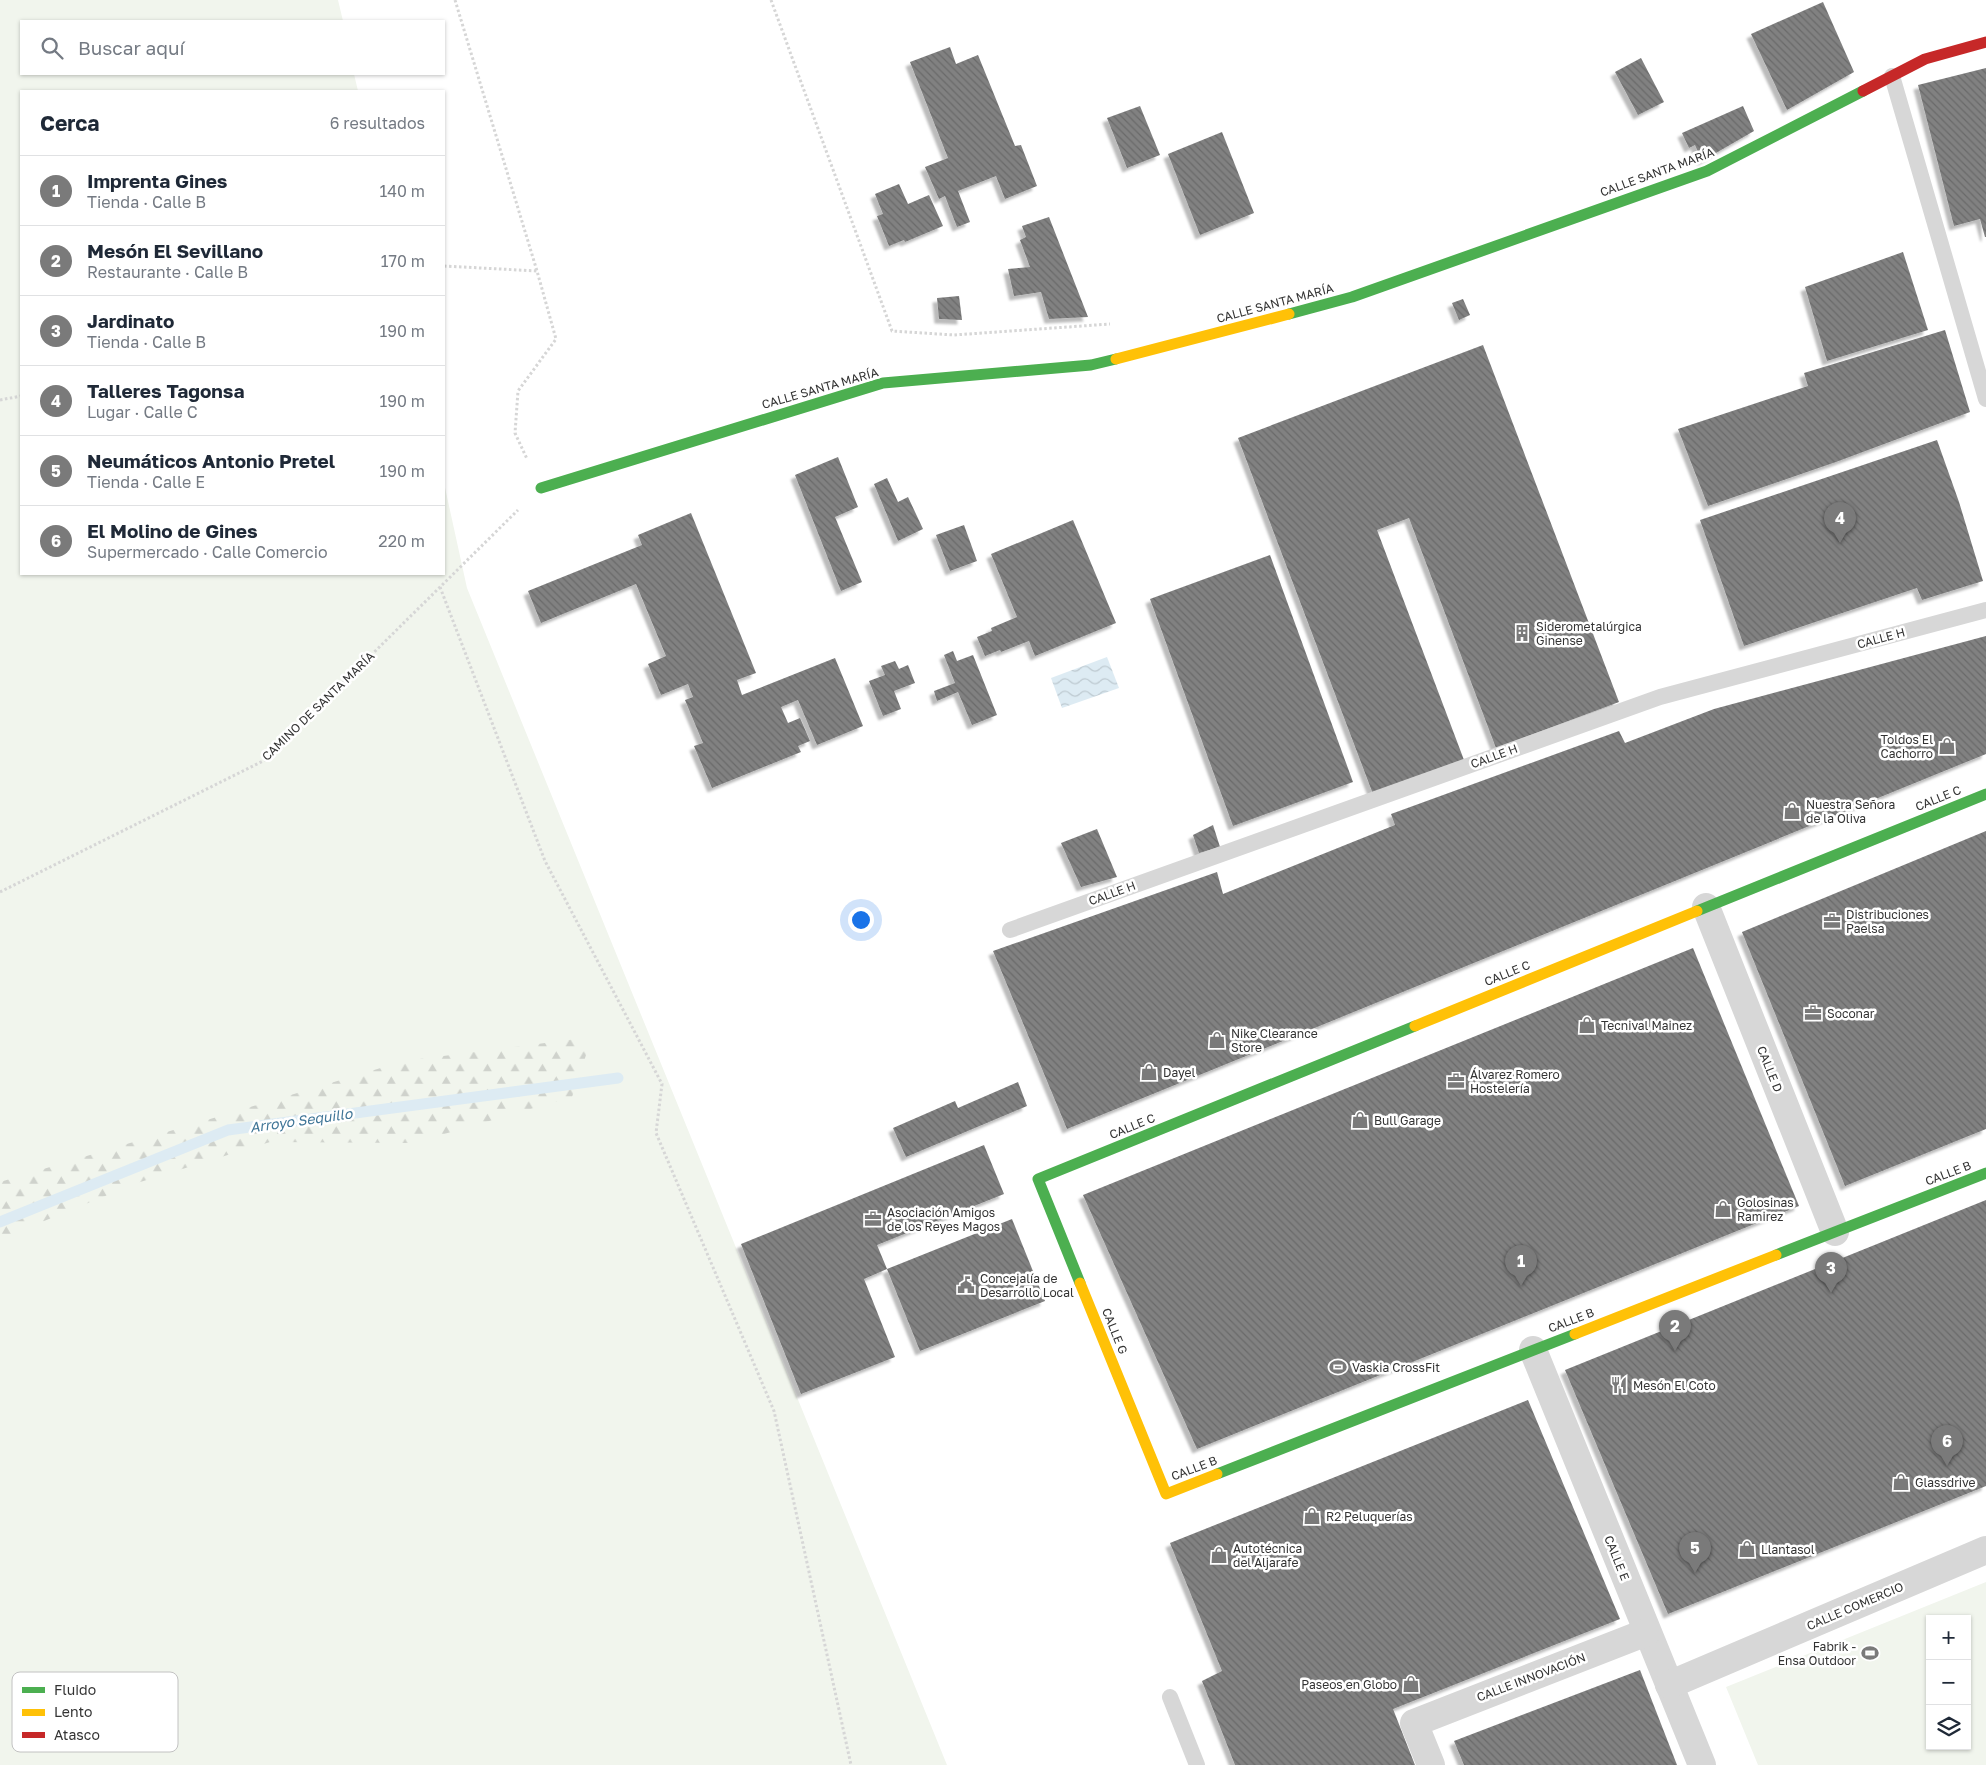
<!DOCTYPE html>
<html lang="es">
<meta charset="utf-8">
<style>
:root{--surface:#fff;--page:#f6f6f7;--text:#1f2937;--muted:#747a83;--line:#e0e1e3;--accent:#7a7a7a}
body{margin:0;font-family:"Golos Text",sans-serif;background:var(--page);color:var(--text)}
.controls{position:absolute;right:15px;bottom:15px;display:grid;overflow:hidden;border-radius:0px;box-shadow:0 1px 4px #0004}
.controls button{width:45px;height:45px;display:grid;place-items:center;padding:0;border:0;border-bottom:1px solid var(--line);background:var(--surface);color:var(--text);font:25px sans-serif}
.you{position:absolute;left:860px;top:919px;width:18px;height:18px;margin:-12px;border:4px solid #fff;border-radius:50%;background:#1a73e8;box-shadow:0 0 0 8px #1a73e833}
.badge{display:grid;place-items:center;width:32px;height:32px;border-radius:50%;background:var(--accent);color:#fff;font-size:16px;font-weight:700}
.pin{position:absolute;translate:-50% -41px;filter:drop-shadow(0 1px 2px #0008)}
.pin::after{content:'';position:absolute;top:26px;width:18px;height:15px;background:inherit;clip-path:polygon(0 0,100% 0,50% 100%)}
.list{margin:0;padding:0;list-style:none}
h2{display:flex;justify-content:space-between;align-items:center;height:65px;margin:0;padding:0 20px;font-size:21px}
h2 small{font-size:16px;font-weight:400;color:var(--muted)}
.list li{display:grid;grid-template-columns:32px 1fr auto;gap:15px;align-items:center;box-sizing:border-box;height:70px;padding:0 20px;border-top:1px solid var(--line)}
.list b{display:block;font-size:19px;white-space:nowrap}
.list p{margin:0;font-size:16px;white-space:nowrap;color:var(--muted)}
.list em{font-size:16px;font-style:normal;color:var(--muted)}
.icon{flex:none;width:28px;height:28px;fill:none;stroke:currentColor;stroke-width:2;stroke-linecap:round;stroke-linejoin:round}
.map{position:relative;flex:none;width:1986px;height:1765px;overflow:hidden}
.search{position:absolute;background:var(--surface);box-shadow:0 1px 4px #0004;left:20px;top:20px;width:425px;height:55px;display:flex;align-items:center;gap:12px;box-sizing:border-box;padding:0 18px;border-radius:0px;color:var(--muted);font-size:19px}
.panel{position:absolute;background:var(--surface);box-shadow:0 1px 4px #0004;left:20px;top:90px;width:425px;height:485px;border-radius:0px}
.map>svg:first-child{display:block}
.green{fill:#f1f5ed;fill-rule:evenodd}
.forest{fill:url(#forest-firs)}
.water{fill:url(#water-waves)}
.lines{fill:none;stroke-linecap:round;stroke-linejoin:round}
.stream{stroke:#ddebf3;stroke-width:11}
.building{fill:url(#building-back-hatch);filter:url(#shadow)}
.path{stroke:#d6d6d6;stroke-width:3;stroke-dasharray:2.5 2.5;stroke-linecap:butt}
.lane{stroke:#d7d7d7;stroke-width:16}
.street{stroke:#d7d7d7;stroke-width:28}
.fast{stroke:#4caf50;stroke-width:11}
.slow{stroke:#ffc107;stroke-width:11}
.jam{stroke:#c62828;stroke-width:11}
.labels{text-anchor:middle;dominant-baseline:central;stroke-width:5;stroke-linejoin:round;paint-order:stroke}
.street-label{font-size:12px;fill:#333;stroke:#fff}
.poi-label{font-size:12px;fill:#333;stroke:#fff;text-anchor:start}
.water-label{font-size:14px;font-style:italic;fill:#3f7597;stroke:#fff}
.key{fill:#fff;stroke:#c2c2c2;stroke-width:1}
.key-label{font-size:14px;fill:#333}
</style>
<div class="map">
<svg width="1986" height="1765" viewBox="0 0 1986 1765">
<defs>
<pattern id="forest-firs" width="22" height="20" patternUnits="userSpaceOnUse" patternTransform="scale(1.25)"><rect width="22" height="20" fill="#f1f5ed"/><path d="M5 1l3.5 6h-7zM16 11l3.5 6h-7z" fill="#cfd2cc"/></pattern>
<pattern id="water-waves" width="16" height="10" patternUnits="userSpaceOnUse" patternTransform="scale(1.25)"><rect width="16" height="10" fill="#ddebf3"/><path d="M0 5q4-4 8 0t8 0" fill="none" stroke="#becad1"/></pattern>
<pattern id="building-back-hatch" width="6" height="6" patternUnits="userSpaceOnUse" patternTransform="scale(1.25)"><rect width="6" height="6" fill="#818181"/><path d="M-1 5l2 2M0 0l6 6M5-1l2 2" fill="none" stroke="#6a6a6a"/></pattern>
<filter id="shadow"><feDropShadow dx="-4.5" dy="4.5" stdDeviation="1" flood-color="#0004"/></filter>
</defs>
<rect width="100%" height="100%" fill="#fff"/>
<g class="green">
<path d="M0,0H338L343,21H21V74H354L358,91H21V574H444V483L467,588L947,1765H0Z"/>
<path d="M1986,1582V1765H1758L1726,1687ZM1930,1619H1967V1746H1930Z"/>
</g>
<path class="forest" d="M592,1037L572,1097L413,1143L270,1142L137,1183L0,1239V1182L404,1061Z"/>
<path class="water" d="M1107,657L1119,688L1062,708L1051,678Z"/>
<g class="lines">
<path class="stream" d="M0,1222L228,1130L618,1078"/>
</g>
<g class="building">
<path d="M1823,2L1854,72L1787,110L1751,34Z"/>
<path d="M950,47L956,64L978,55L1015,146L1021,145L1037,186L1005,199L996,176L958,191L970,222L957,227L945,196L939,199L925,167L948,158L910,62Z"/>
<path d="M1641,58L1664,102L1638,115L1615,72Z"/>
<path d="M1986,68V237H1985L1980,219L1954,226L1918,85Z"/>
<path d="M1140,106L1160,155L1127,168L1107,118Z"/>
<path d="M1743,106L1754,131L1702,161L1695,145L1689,148L1682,133Z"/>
<path d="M1222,132L1254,213L1200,235L1168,154Z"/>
<path d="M899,184L908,204L929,195L943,226L905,242L904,240L889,246L877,216L883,214L875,194Z"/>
<path d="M1049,217L1088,317L1049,319L1041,292L1014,296L1008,269L1030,267L1020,240L1026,237L1022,226Z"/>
<path d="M1903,252L1928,330L1827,361L1805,287Z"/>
<path d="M959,296L962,320L939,319L937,298Z"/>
<path d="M1463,299L1470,315L1459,320L1452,303Z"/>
<path d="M1945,330L1970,412L1836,462L1708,506L1678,429L1808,386L1804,373Z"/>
<path d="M1483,345L1619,702L1496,748L1409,518L1377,530L1464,760L1373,794L1238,438Z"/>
<path d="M1937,440L1959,502L1983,581L1922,600L1917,588L1744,646L1700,520Z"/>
<path d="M838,457L858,507L835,517L862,582L841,591L795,475Z"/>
<path d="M887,478L898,502L908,497L923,529L898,541L874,484Z"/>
<path d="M691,513L756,673L737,680L742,695L835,658L863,726L817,745L798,700L781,707L788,723L800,718L810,741L798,746L801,752L712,788L694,746L703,743L685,700L693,697L688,684L661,695L648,664L666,656L636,584L541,623L528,591L642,545L638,535Z"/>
<path d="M1073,520L1116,623L1035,656L1029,641L1001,652L1000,650L985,656L977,637L992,631L991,628L1017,617L991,554Z"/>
<path d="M964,525L977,561L950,571L936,535Z"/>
<path d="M1270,555L1353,782L1233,826L1150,599Z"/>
<path d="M1986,636V754L1067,1129L993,951L1217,872L1223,894L1395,825L1391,814L1619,731L1625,743L1714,709Z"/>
<path d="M953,651L957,661L973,655L997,715L972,725L958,692L937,701L934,691L955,683L944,655Z"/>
<path d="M895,661L899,669L908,665L915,683L894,691L901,709L883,716L869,681L885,675L881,666Z"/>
<path d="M1213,825L1220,847L1199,853L1193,835Z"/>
<path d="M1097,829L1117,877L1081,887L1061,843Z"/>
<path d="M1986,831V1129L1845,1186L1742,932Z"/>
<path d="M1693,948L1799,1206L1197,1449L1083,1195Z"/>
<path d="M1018,1082L1027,1106L906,1157L893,1128L955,1101L958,1108Z"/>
<path d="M984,1145L1004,1194L877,1245L887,1269L864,1279L895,1357L801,1394L741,1244Z"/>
<path d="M1986,1200V1486L1668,1614L1565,1370Z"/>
<path d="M1012,1219L1045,1301L920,1351L887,1269Z"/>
<path d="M1528,1400L1620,1619L1393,1709L1415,1765H1235L1202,1681L1222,1671L1170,1543Z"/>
<path d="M1640,1670L1677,1765H1464L1454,1741Z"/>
</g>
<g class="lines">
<g class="path">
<path d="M455,0L537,271"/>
<path d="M771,0L892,331L954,335L1110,324"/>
<path d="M444,266L537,271L556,339L518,391L515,433L527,459"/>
<path d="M0,400L21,396"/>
<path d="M440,587L545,861L662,1084L656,1133L774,1411L851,1765"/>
<path d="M0,892L265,760L518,510"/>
</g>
<g class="lane">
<path d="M1892,76L1986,399"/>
<path d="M1010,930L1660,697L1986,610"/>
<path d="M1170,1697L1197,1765"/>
</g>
<g class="street">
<path d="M1706,907L1835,1232"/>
<path d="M1533,1350L1702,1765"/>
<path d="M1669,1685L1986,1550"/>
<path d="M1431,1765L1414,1723L1647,1632"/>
</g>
<g class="fast">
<path d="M1289,314L1352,297L1707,171L1863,91"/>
<path d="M541,488L883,383L1091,365L1116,359"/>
<path d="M1697,911L1986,794"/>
<path d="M1776,1255L1986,1173"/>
<path d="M1080,1283L1038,1179L1415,1026"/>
<path d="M1217,1474L1575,1334"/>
</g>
<g class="slow">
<path d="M1116,359L1289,314"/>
<path d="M1415,1026L1697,911"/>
<path d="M1080,1283L1166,1494L1217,1474"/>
<path d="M1575,1334L1776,1255"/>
</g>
<path class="jam" d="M1863,91L1925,59L1986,42"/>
</g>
<defs>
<g id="building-bare" transform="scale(1.35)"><path d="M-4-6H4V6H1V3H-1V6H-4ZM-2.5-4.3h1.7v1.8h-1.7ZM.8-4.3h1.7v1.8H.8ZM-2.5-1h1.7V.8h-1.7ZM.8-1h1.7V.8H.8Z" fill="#7a7a7a" stroke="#fff" stroke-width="2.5" paint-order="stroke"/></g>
<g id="shop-bare" transform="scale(1.35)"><path d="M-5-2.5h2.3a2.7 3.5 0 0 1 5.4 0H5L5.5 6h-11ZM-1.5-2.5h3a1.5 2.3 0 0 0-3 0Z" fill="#7a7a7a" stroke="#fff" stroke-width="2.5" paint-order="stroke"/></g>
<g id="office-bare" transform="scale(1.35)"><path d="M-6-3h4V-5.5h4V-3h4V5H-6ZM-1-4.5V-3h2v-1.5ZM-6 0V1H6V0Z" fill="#7a7a7a" stroke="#fff" stroke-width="2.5" paint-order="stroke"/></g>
<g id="civic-bare" transform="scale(1.35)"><path d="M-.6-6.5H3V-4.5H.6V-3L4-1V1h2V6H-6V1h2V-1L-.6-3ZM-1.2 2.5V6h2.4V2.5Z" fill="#7a7a7a" stroke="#fff" stroke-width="2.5" paint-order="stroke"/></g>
<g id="stadium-bare" transform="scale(1.35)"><path d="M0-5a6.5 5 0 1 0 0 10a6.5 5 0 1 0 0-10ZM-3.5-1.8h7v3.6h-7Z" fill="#7a7a7a" stroke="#fff" stroke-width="2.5" paint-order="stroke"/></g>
<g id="restaurant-bare" transform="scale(1.35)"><path d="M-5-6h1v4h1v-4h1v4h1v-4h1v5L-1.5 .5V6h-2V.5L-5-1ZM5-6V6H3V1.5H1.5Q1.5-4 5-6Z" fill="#7a7a7a" stroke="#fff" stroke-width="2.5" paint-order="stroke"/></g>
</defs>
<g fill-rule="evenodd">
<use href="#building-bare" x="1522" y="633"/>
<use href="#shop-bare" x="1947" y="746"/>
<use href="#shop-bare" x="1792" y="811"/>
<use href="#office-bare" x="1832" y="921"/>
<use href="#office-bare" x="1813" y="1013"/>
<use href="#shop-bare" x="1587" y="1025"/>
<use href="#shop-bare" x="1217" y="1040"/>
<use href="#shop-bare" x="1149" y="1072"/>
<use href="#office-bare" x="1456" y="1081"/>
<use href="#shop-bare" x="1360" y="1120"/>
<use href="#shop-bare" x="1723" y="1209"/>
<use href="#office-bare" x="873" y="1219"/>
<use href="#civic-bare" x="966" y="1285"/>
<use href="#stadium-bare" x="1338" y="1367"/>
<use href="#restaurant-bare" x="1619" y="1385"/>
<use href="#shop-bare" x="1901" y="1482"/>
<use href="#shop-bare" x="1312" y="1516"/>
<use href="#shop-bare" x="1747" y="1549"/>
<use href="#shop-bare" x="1219" y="1555"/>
<use href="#stadium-bare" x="1870" y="1653"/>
<use href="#shop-bare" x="1411" y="1684"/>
</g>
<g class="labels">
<g class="street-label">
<text transform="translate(1657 172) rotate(-20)">CALLE SANTA MARÍA</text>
<text transform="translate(1275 303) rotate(-15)">CALLE SANTA MARÍA</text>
<text transform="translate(820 388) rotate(-16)">CALLE SANTA MARÍA</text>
<text transform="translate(1881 638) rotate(-15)">CALLE H</text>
<text transform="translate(318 706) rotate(-44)">CAMINO DE SANTA MARÍA</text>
<text transform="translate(1494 756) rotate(-20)">CALLE H</text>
<text transform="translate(1938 798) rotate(-22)">CALLE C</text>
<text transform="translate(1112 893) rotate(-20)">CALLE H</text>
<text transform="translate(1507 973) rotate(-22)">CALLE C</text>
<text transform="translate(1770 1069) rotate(68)">CALLE D</text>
<text transform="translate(1132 1126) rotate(-22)">CALLE C</text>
<text transform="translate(1948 1173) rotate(-21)">CALLE B</text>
<text transform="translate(1571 1320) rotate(-21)">CALLE B</text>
<text transform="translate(1115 1331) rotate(68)">CALLE G</text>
<text transform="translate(1194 1468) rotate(-21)">CALLE B</text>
<text transform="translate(1617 1558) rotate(68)">CALLE E</text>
<text transform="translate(1855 1606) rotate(-23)">CALLE COMERCIO</text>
<text transform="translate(1531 1677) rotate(-21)">CALLE INNOVACIÓN</text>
</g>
<g class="poi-label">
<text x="1536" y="626">Siderometalúrgica<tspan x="1536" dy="14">Ginense</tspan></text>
<text x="1933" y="739" text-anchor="end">Toldos El<tspan x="1933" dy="14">Cachorro</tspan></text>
<text x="1806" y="804">Nuestra Señora<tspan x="1806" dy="14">de la Oliva</tspan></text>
<text x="1846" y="914">Distribuciones<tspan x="1846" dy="14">Paelsa</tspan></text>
<text x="1827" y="1013">Soconar</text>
<text x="1601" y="1025">Tecnival Mainez</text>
<text x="1231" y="1033">Nike Clearance<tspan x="1231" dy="14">Store</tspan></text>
<text x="1163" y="1072">Dayel</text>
<text x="1470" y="1074">Álvarez Romero<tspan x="1470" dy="14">Hostelería</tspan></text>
<text x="1374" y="1120">Bull Garage</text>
<text x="1737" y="1202">Golosinas<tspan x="1737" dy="14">Ramirez</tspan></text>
<text x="887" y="1212">Asociación Amigos<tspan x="887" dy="14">de los Reyes Magos</tspan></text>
<text x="980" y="1278">Concejalía de<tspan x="980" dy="14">Desarrollo Local</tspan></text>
<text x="1352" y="1367">Vaskia CrossFit</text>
<text x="1633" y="1385">Mesón El Coto</text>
<text x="1915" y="1482">Glassdrive</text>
<text x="1326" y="1516">R2 Peluquerías</text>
<text x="1233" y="1548">Autotécnica<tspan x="1233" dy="14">del Aljarafe</tspan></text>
<text x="1761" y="1549">Llantasol</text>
<text x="1856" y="1646" text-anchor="end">Fabrik -<tspan x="1856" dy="14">Ensa Outdoor</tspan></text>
<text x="1397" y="1684" text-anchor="end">Paseos en Globo</text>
</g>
<g class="water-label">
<text transform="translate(301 1120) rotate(-8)">Arroyo Sequillo</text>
</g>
</g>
<rect x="12" y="1672" width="166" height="80" rx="8" class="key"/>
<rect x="22" y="1687" width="23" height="6" fill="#4caf50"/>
<rect x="22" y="1709" width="23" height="7" fill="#ffc107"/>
<rect x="22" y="1732" width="23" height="6" fill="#c62828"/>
<g class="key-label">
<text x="54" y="1695">Fluido</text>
<text x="54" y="1717">Lento</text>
<text x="54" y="1740">Atasco</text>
</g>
</svg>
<div class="controls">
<button>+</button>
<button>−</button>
<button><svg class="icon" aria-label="layers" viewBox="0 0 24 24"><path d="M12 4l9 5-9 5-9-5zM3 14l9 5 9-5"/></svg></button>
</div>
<div class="you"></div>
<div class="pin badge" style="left:1521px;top:1286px">1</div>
<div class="pin badge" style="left:1675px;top:1351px">2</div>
<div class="pin badge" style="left:1831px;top:1293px">3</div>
<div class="pin badge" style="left:1840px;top:543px">4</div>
<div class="pin badge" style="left:1695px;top:1573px">5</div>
<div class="pin badge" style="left:1947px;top:1466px">6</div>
<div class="search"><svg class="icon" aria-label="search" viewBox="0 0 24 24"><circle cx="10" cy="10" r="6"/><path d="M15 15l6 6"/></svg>Buscar aquí</div>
<section class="panel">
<h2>Cerca<small>6 resultados</small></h2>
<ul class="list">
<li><span class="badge">1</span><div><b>Imprenta Gines</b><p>Tienda · Calle B</p></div><em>140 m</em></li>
<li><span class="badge">2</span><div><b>Mesón El Sevillano</b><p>Restaurante · Calle B</p></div><em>170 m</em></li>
<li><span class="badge">3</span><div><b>Jardinato</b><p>Tienda · Calle B</p></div><em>190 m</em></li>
<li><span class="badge">4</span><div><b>Talleres Tagonsa</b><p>Lugar · Calle C</p></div><em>190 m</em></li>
<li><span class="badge">5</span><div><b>Neumáticos Antonio Pretel</b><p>Tienda · Calle E</p></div><em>190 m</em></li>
<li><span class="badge">6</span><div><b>El Molino de Gines</b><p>Supermercado · Calle Comercio</p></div><em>220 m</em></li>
</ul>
</section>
</div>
